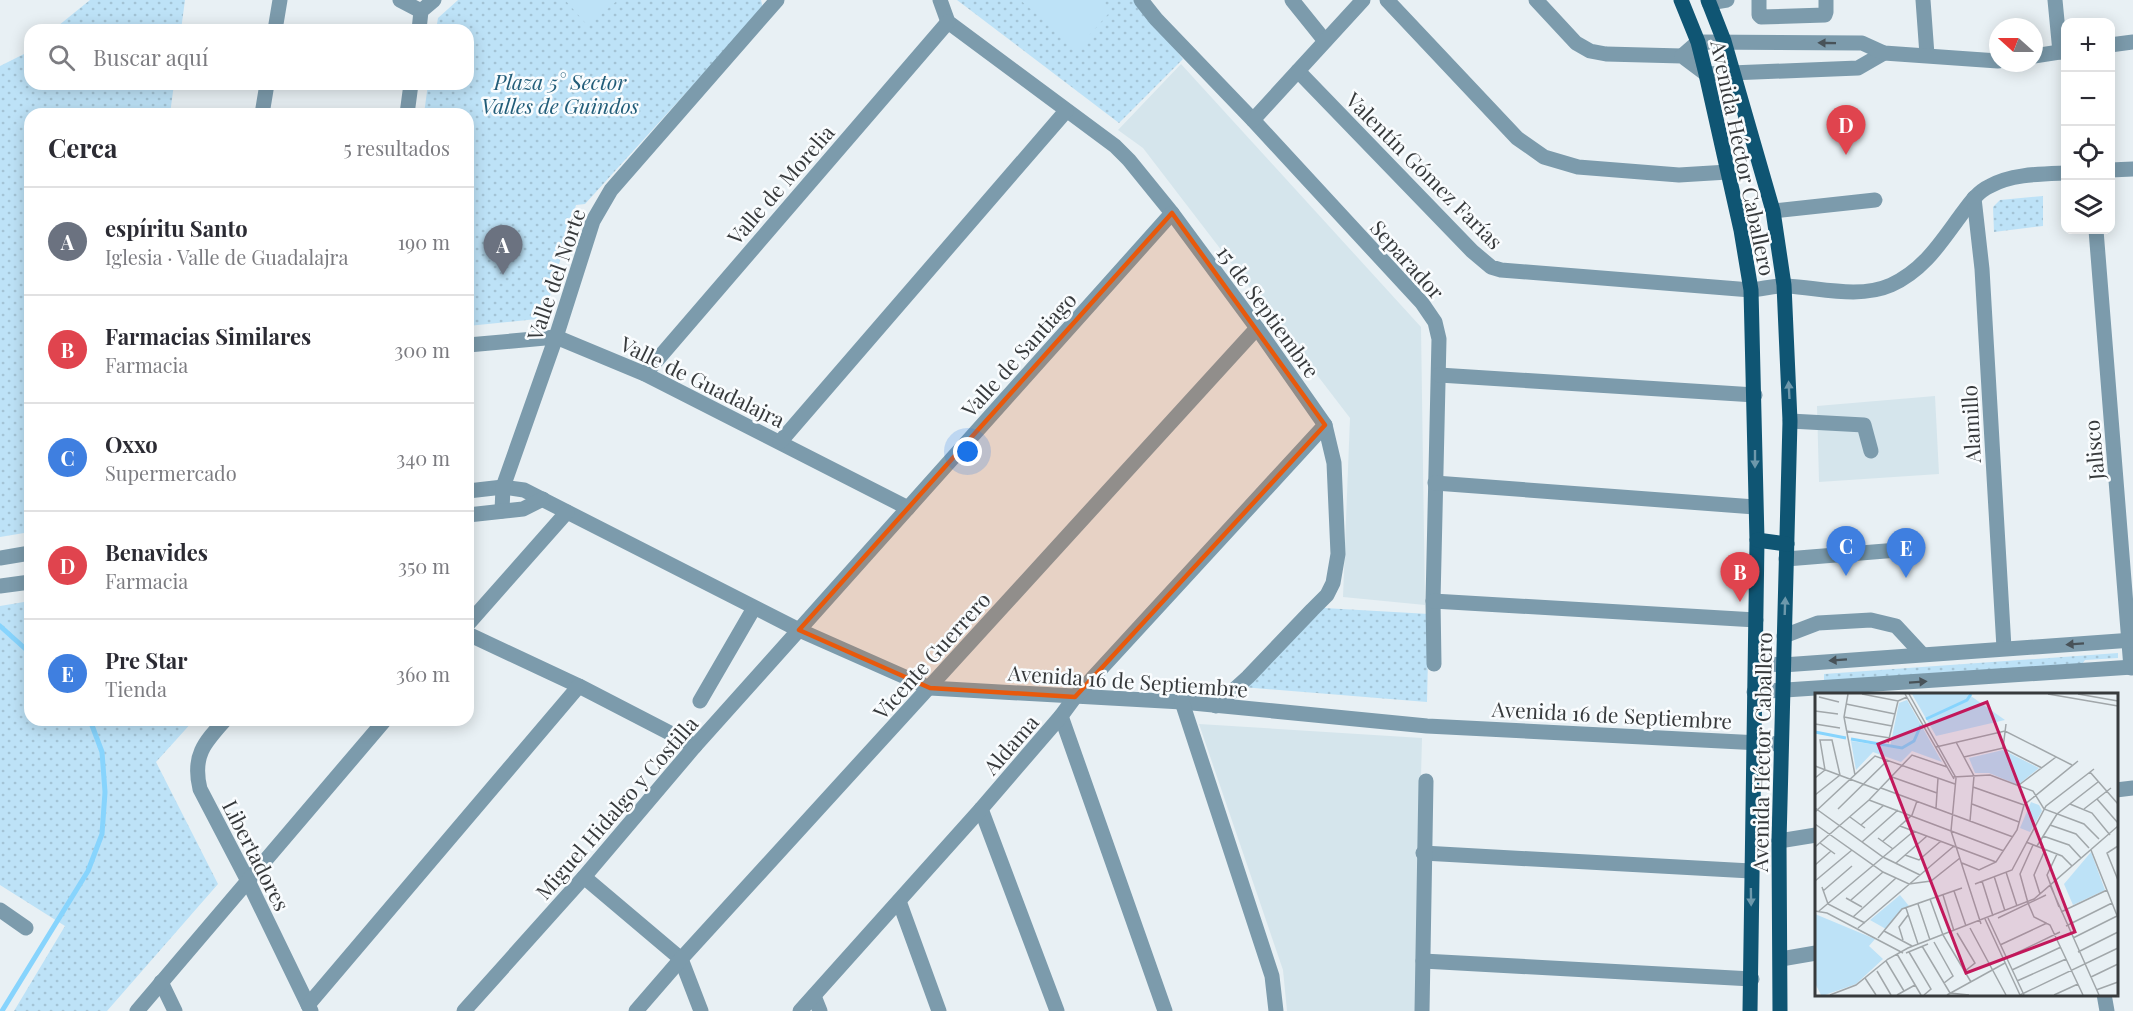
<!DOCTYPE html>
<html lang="es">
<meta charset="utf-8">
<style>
:root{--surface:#fff;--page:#f2f2f3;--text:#2b2b33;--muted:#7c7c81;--line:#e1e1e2;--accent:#1a73e8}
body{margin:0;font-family:"Playfair Display",serif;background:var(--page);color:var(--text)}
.controls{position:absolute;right:18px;top:18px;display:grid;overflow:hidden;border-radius:12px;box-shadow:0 3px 15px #0003}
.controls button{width:54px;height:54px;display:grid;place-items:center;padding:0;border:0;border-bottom:2px solid var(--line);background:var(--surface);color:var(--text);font:30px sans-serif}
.compass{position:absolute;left:1989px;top:18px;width:54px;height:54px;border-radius:50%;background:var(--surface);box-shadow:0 3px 15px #0003;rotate:291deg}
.you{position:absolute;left:968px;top:452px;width:21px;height:21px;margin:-15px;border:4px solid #fff;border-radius:50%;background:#1a73e8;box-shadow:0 0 0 9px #1a73e833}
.badge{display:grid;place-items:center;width:39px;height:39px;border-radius:50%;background:var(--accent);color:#fff;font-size:20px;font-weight:700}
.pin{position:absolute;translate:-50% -50px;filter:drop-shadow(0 2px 3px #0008)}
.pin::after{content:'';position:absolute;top:32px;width:21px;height:18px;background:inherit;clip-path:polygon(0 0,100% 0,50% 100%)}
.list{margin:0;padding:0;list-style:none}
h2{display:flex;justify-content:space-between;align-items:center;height:78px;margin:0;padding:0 24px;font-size:26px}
h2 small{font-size:20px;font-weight:400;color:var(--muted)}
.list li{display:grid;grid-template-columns:39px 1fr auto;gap:18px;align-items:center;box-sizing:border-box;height:108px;padding:0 24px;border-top:2px solid var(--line)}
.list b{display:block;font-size:22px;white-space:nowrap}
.list p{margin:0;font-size:20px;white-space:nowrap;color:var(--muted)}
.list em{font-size:20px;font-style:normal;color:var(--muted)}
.icon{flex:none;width:33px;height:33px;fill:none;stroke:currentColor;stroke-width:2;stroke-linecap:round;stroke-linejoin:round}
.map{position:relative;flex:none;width:2133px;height:1011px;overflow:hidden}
.search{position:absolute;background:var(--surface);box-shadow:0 3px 15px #0003;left:24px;top:24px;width:450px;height:66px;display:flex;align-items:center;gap:15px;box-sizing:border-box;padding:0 21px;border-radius:18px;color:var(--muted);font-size:22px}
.panel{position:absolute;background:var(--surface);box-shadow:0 3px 15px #0003;left:24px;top:108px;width:450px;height:618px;border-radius:18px}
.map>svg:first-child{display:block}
.built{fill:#d5e5ec}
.grass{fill:url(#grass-dots)}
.pitch{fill:#bde2f7}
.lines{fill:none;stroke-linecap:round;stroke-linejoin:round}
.stream{stroke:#87d4fd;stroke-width:5}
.minor{stroke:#7c9bac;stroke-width:15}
.major{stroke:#0f5573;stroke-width:15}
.oneway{fill:#485258}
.oneway2{fill:#6d98ab}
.marked{fill:#e8590c;fill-opacity:0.2;stroke:#e8590c;stroke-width:4.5;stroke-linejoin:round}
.labels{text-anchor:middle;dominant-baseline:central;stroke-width:5;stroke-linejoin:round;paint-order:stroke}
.park-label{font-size:21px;font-style:italic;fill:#225d79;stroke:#f9fcfe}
.street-label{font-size:21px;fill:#373a3c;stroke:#f9fcfe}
.inset-river{fill:none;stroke:#87d4fd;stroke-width:3}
.inset-road{fill:none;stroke:#a1a7aa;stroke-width:1.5}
.view{fill:#c2185b;fill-opacity:0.15;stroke:#c2185b;stroke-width:3}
.inset-edge{fill:none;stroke:#373a3c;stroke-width:3}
</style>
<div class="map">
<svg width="2133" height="1011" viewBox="0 0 2133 1011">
<defs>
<pattern id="grass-dots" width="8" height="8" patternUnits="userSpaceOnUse" patternTransform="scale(1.5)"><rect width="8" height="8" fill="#bde2f7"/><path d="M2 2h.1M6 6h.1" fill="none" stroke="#a3c3d5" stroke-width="1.8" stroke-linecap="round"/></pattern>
</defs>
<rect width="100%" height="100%" fill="#e8f0f4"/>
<g class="built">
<path d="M1181,64L1421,327L1425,605L1343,597L1350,418L1143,148L1118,130Z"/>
<path d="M1935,396L1939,474L1819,482L1817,406Z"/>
<path d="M1199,724L1422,738L1415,1011H1287L1283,970Z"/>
</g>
<g class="grass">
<path d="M90,0H185L181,30H53Z"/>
<path d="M458,0H761L763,8L585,204L576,205L545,313L537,319L468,326V114H424L428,84H468V30H436L438,18Z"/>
<path d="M957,0H1136L1183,59L1119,123Z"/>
<path d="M30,49V84H174L170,114H30V532L0,537V66L24,54Z"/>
<path d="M2043,196V226L1994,232L1993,207L2000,200Z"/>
<path d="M30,601V720H194L156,762L218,884L107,1011H14L65,926L0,885V606Z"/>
<path d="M1324,608L1429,614L1427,702L1242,687Z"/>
<path d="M2118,653V658L2085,660L2080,667L1824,684V674Z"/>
</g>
<g class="pitch">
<path d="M565,0H618L588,26Z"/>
<path d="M1020,0H1097L1110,12L1077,49Z"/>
</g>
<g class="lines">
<g class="stream">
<path d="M0,626L30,653"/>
<path d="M2,1011L88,871L102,834L105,792L102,752L90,720"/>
</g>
<g class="minor">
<path d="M400,0L421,11"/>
<path d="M940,0L948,22L1115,146L1129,160L1172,213L1257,328L1325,425L1334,463L1338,554L1333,583L1327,595L1312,610L1248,677L1216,706"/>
<path d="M1141,0L1156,19L1253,120L1422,303L1435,322L1439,339L1433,601L1434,664"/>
<path d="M1292,0L1325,41"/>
<path d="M1387,0L1517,138L1544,157L1578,167L1679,175L1728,172"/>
<path d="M1536,0L1576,43L1590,51L1606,54L1682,56L1706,74L1858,68L1884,53"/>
<path d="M1759,0V15L1761,17L1825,15L1826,12V0"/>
<path d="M1923,0L1927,55"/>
<path d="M2055,0L2060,52"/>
<path d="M1709,3L1727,0"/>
<path d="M275,30L280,0"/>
<path d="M419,30L421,11L434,0"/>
<path d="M2110,45L2133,42"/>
<path d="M1682,56L1698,42L1862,43L1884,53L1998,61"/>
<path d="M2034,56L2066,51"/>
<path d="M1298,71L1472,251L1491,267L1501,270L1751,290C1763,289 1776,285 1787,286C1821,288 1859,299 1891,285C1924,270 1941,242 1961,215C1969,204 1977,192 1990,186C2011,174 2041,174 2066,173"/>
<path d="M262,114L267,84"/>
<path d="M407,114L411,84"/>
<path d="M1253,120L1363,0"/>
<path d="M2110,170L2133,169"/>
<path d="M1974,198L1982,269L2004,648"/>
<path d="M1773,211L1875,200"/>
<path d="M2096,230L2131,668"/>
<path d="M468,345L556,337L645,374L908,508"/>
<path d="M645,374L948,22"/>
<path d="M1439,375L1755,395"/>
<path d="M1790,421L1864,425L1871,451"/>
<path d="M780,442L1066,111"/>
<path d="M1435,483L1755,507"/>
<path d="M468,491L503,487L524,490L799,630L930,688L1182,702L1427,726L1781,744"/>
<path d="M502,511L503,487L556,337L593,221L611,190L777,0"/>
<path d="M468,515L523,509L543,499"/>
<path d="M0,558L30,553"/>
<path d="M1786,559L1898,550"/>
<path d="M0,586L30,582"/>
<path d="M1433,601L1756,620"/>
<path d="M468,624L567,512"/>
<path d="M468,634L579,686L695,746"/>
<path d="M1784,636L1818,623L1871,620L1896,626L1922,654"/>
<path d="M1756,663L1783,665L2133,640"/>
<path d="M1754,692L2133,667"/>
<path d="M700,701L754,608"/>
<path d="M1182,702L1272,976L1276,1011"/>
<path d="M1061,716L1165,1011"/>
<path d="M225,720C204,743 192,756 200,789L248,881L311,1011"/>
<path d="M2116,790L2133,788"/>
<path d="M981,809L1057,1011"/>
<path d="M1779,841L1816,835"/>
<path d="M1423,853L1751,871"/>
<path d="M584,877L681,959L701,1011"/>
<path d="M899,901L939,1011"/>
<path d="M0,910L26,928"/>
<path d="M1781,959L1816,953"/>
<path d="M1423,961L1752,979"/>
<path d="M161,982L175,1011"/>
<path d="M2104,994L2107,1011"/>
<path d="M814,996L820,1011"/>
<path d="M308,1005L579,686"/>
<path d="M137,1011L385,720"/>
<path d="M464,1011L584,877L695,746L1172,213"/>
<path d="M636,1011L681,959L1257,328"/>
<path d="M800,1011L981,809L1061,716L1075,697L1325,425"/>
<path d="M1422,1011L1426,781"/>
</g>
<g class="major">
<path d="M1681,0L1698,42L1706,74L1741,230L1751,290L1757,540L1750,1011"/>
<path d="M1708,0L1724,41L1773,211L1784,285L1790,421L1779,841L1780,1011"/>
<path d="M1757,540L1787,544"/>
</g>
</g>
<defs><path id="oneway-solid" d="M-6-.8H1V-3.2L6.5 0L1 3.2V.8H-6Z" transform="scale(1.5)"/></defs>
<g class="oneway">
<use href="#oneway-solid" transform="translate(1827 43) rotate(-179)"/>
<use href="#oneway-solid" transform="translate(2075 644) rotate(176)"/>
<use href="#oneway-solid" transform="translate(1838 660) rotate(176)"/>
<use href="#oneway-solid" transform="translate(1918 682) rotate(-4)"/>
</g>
<g class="oneway2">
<use href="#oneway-solid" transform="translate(1789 390) rotate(-93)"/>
<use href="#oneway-solid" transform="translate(1755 459) rotate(90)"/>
<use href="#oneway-solid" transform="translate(1785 606) rotate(-88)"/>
<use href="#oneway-solid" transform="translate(1751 897) rotate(89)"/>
</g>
<path class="marked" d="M1172,213L1325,425L1075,697L930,688L799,630Z"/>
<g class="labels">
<g class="park-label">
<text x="560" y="81">Plaza 5° Sector<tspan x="560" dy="24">Valles de Guindos</tspan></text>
</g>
<g class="street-label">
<text transform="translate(1744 158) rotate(78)">Avenida Héctor Caballero</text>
<text transform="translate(1425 170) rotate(45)">Valentín Gómez Farías</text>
<text transform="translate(780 184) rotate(-49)">Valle de Morelia</text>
<text transform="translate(1408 259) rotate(48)">Separador</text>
<text transform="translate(555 274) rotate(-71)">Valle del Norte</text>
<text transform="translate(1269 311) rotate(54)">15 de Septiembre</text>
<text transform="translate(1018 354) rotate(-48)">Valle de Santiago</text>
<text transform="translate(703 381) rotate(26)">Valle de Guadalajra</text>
<text transform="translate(1970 424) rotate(-93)">Alamillo</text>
<text transform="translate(2093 450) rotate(-95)">Jalisco</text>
<text transform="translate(931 655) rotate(-48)">Vicente Guerrero</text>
<text transform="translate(1128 680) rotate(4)">Avenida 16 de Septiembre</text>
<text transform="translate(1612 714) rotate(3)">Avenida 16 de Septiembre</text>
<text transform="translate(1010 744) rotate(-49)">Aldama</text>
<text transform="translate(1761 752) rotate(-89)">Avenida Héctor Caballero</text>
<text transform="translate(616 807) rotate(-49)">Miguel Hidalgo y Costilla</text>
<text transform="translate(257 855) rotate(63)">Libertadores</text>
</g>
</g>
<g transform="translate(1815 693)">
<rect width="303" height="303" fill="#e8f0f4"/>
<path d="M97,1H153L190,27L121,43ZM92,7L127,69L97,58L86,69L58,59L41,77L36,48L75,54L84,10ZM188,57L224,75L203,92L174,80H160L154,65ZM216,109L224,112L227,118L215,139L205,135ZM276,159L290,197L258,212L249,191ZM85,202L94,213L87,216L71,236L55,227Z" fill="#bde2f7"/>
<path d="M0,221L60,246L54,253L68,266L41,291L10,302H6L0,290Z" fill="#bde2f7"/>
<path class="inset-river" d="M111,26L152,7L156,1M0,39L31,45M36,46L87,55L99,48L106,32"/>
<path class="inset-road" d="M33,1L29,24L40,82M47,1L83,8L92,4M90,1L139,86M94,1L141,85L136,138L166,231M233,1L303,13M263,1L303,8M4,4L24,9M31,11L80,21M0,18L23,21M29,24L77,33M0,31L25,35M31,38L75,45M141,49L159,83L155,128M73,50L83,8M121,54L190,38L257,72M188,55L191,31M149,64L188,55L227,75M0,73L64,97M275,79L303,111M77,84L122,100M138,84L175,82L218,98L229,116L269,131L284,146M0,85L10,77L5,47H17L25,82L0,102M204,92L241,64M158,94L209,112M66,95L198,144M282,106L303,130M54,107L189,158M157,111L204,129M255,111L277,120L295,142M0,115L68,164L105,182M121,115L123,85M23,116L73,67M269,116L296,95M0,119L60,63L140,91M35,124L50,135M0,131L68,179L94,191L116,188L145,165M46,132L69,112M235,132L261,141L274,155M85,133L181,169M228,143L254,152L266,165M63,145L78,156M68,148L97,122L102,108M47,149L83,117M211,149L247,163L257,173M5,150L20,161M218,152L205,181L213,210L219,224L235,232L268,302M222,153L242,121L283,89M303,153L292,160L303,187M0,154L54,107L97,62L132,74M276,157L303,225M242,161L232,182L244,214M90,162L104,167L126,148M81,170L112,143M147,170L164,177L181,169L202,137L209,112L263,68M0,172L16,158M191,179L202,213M179,183L190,218M0,188L37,157M167,188L178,223M160,191L197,177L231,113L279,76M235,192L284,302M7,194L13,211L50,230M8,198L37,173M139,198L151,233M225,201L219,182L230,157M128,202L139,238M31,205L47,214M115,206L128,242L156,289M36,207L68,179M103,211L115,247M91,215L103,251M0,218L12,220L88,260M4,218L99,138M246,219L292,197M38,224L81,185M173,225L209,302M183,225L231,202M170,226L205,302M251,233L297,210M43,235L139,153M155,235L191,302M69,238L97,253M142,240L160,270L150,278M63,245L87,216L147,195M258,245L302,223M88,247L84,234L93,222M119,249L138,283L129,290M185,252L232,230M107,253L135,300L154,302M94,259L116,296L109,302M263,259L303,239M91,260L113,251M82,261L106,302M189,266L245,239M71,268L89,298M197,277L246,254M62,278L76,302M276,284L303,271M50,285L61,302M202,288L251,266M281,297L303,289M15,302L41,292L73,266L93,255L219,206L303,133M82,302L100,292M132,302L190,270M205,302L303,255M239,302L263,291"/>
<path class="view" d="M172,9L260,239L151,280L63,51Z"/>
<rect width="303" height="303" class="inset-edge"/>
</g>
</svg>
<div class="controls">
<button>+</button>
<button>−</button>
<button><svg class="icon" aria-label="locate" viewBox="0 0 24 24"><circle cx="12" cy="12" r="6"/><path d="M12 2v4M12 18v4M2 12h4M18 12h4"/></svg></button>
<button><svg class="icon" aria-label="layers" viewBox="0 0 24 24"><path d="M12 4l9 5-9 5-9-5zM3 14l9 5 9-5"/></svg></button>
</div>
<svg class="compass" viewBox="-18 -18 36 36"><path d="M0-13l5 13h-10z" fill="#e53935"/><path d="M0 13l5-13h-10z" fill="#7c7c81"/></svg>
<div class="you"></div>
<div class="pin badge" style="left:503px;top:275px;background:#6b7280">A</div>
<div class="pin badge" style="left:1740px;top:602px;background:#e0444e">B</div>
<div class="pin badge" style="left:1846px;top:576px;background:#3f7fe0">C</div>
<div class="pin badge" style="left:1846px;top:155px;background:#e0444e">D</div>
<div class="pin badge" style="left:1906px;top:578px;background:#3f7fe0">E</div>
<div class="search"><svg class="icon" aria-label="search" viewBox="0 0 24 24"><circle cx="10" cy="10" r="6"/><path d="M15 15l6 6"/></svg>Buscar aquí</div>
<section class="panel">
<h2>Cerca<small>5 resultados</small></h2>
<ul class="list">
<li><span class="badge" style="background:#6b7280">A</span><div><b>espíritu Santo</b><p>Iglesia · Valle de Guadalajra</p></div><em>190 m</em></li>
<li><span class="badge" style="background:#e0444e">B</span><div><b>Farmacias Similares</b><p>Farmacia</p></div><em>300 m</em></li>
<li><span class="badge" style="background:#3f7fe0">C</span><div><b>Oxxo</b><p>Supermercado</p></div><em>340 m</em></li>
<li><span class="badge" style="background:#e0444e">D</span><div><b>Benavides</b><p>Farmacia</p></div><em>350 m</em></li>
<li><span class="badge" style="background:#3f7fe0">E</span><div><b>Pre Star</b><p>Tienda</p></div><em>360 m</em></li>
</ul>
</section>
</div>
